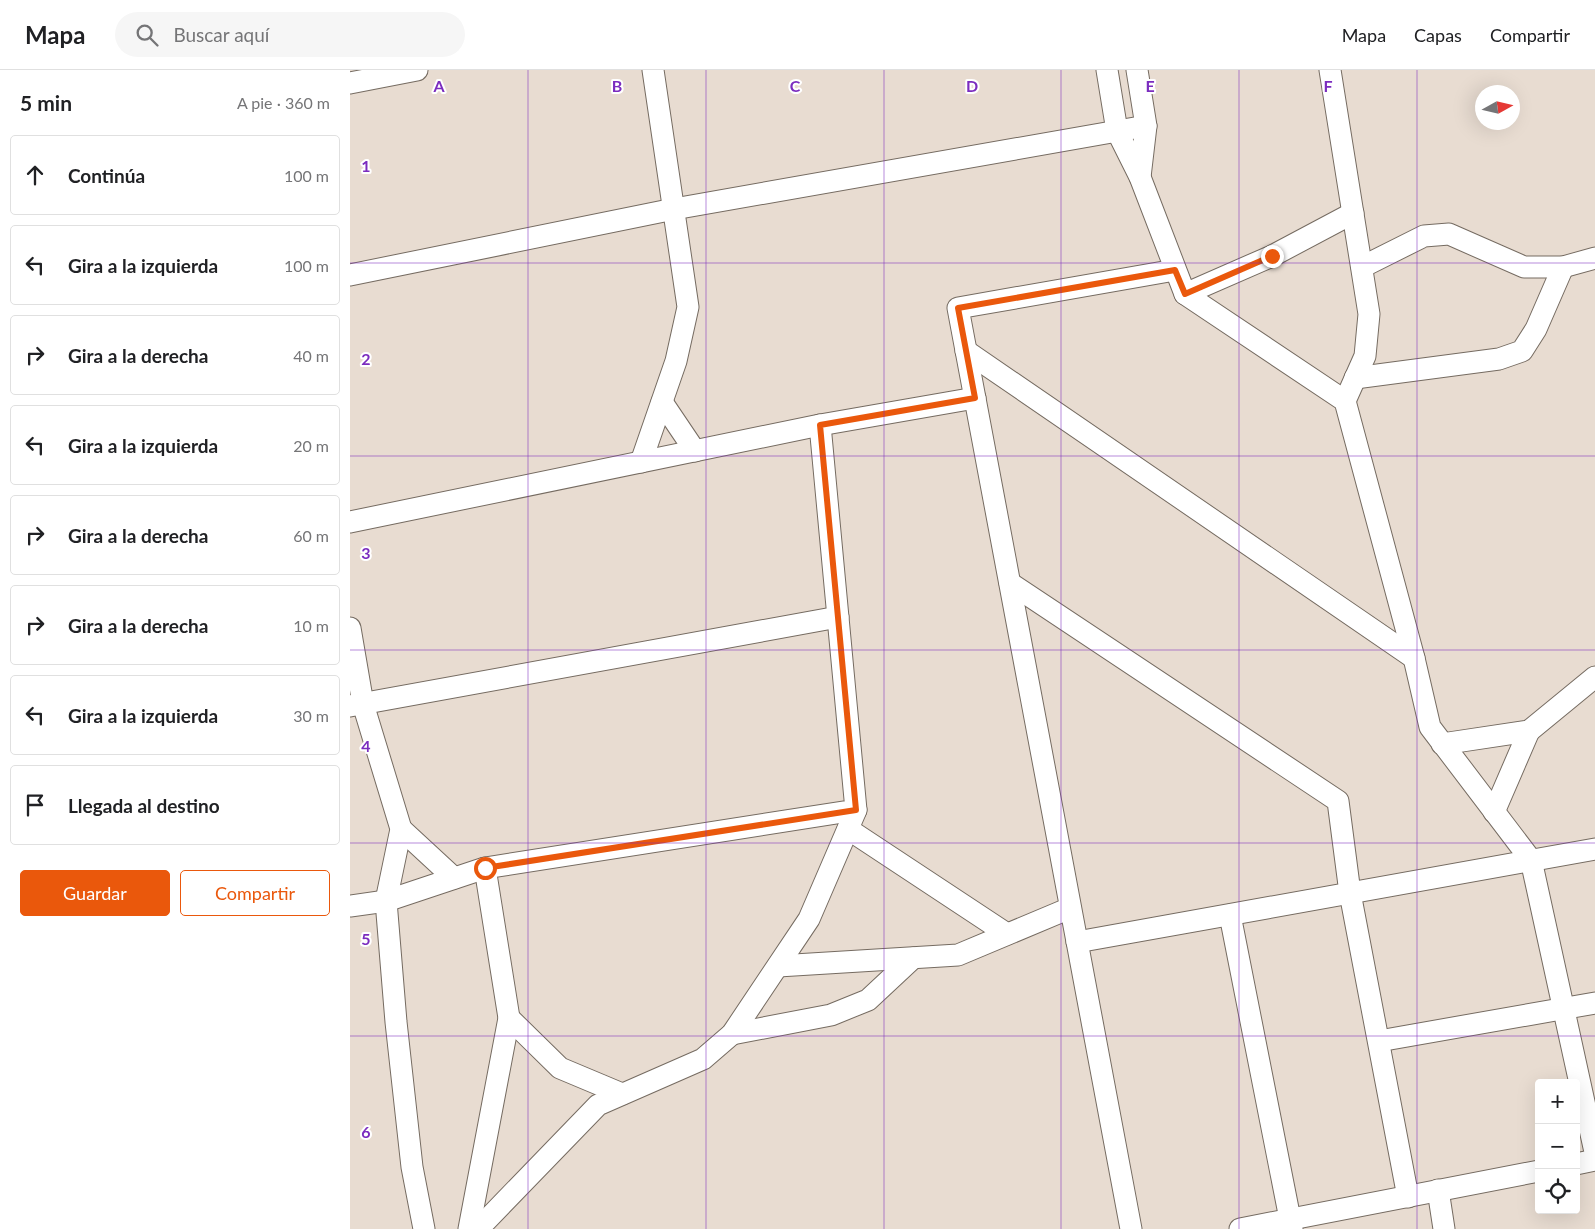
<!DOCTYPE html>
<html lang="es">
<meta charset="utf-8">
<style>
:root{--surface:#fff;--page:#f6f6f6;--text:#202124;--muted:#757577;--line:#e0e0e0;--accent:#ea580c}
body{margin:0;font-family:Lato,sans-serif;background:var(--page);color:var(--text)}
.controls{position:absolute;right:15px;bottom:15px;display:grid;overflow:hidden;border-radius:5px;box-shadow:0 5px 20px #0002}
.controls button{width:45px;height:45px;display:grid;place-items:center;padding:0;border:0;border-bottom:1px solid var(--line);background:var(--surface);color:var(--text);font:25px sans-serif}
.compass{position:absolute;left:1125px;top:15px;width:45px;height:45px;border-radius:50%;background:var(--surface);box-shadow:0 5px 20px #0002;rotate:82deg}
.stop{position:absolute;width:15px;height:15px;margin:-11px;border:4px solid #ea580c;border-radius:50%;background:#fff}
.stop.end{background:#ea580c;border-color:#fff;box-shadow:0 1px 5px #0008}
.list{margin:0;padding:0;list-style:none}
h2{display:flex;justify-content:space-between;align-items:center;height:65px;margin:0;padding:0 20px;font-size:21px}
h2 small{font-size:16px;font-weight:400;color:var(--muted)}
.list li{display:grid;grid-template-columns:32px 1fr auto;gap:15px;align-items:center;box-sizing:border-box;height:80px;margin:0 10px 10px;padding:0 10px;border:1px solid var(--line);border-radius:5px}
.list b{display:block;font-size:19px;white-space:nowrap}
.list em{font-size:16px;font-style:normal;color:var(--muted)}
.actions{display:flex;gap:10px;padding:15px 20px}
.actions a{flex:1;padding:11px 0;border:1px solid var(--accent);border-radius:5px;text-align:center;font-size:18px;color:var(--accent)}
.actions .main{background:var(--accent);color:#fff}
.icon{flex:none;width:28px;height:28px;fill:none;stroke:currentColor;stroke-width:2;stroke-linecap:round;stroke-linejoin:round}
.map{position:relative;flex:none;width:1245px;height:1159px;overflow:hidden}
header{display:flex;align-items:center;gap:30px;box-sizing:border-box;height:70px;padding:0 25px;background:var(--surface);border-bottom:1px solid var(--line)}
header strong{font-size:24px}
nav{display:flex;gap:28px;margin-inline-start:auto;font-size:18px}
.search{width:350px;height:45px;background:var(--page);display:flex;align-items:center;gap:12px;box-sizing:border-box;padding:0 18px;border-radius:28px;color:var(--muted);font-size:19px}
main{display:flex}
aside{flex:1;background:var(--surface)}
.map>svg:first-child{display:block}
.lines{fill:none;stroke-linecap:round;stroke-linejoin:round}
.street-casing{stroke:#756b61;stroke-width:23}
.street{stroke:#fff;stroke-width:21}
.route{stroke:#ea580c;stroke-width:6}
.grid{fill:none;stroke:#7b2cbf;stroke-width:1;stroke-opacity:0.55}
.grid-label{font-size:16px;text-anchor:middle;font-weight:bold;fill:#7b2cbf;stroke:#fff;stroke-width:4;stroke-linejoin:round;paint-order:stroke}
</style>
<header>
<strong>Mapa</strong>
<div class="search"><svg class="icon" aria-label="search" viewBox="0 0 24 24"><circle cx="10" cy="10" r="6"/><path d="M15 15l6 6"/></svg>Buscar aquí</div>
<nav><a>Mapa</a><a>Capas</a><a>Compartir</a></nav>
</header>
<main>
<aside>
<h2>5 min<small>A pie · 360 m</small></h2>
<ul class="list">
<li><svg class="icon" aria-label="ahead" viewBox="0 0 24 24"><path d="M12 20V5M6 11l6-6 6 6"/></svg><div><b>Continúa</b></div><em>100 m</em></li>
<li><svg class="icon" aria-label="left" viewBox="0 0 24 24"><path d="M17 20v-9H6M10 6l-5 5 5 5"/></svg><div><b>Gira a la izquierda</b></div><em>100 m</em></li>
<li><svg class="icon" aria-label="right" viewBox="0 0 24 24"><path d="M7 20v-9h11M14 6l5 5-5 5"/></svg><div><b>Gira a la derecha</b></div><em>40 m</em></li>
<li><svg class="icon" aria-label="left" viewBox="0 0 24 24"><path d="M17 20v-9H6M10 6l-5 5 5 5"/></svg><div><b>Gira a la izquierda</b></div><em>20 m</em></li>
<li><svg class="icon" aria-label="right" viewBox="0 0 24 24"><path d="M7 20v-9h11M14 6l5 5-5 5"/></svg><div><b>Gira a la derecha</b></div><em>60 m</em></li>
<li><svg class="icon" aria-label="right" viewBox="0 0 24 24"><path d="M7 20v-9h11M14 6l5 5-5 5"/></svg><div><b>Gira a la derecha</b></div><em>10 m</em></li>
<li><svg class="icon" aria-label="left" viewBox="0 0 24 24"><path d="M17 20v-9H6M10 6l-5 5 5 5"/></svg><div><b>Gira a la izquierda</b></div><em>30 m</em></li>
<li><svg class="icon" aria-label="arrive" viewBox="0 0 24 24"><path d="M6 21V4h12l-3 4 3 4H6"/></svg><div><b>Llegada al destino</b></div></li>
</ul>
<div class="actions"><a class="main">Guardar</a><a>Compartir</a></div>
</aside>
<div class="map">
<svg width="1245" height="1159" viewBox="0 0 1245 1159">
<rect width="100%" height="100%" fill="#e8dcd1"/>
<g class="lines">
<g class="street-casing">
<g id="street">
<path d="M757,0L767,61L790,107L835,224L995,331L1064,588L1080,657L1181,790L1245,1082"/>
<path d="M787,0L796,56L790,107"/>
<path d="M980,0L1019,244L1015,286L995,331"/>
<path d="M0,13L67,0"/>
<path d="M1012,197L1074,166L1099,164L1174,197H1213L1245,188"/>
<path d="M0,205L324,139L796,56"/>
<path d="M835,224L922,186L1003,143"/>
<path d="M616,281L1064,588"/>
<path d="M1005,308L1149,289L1172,281L1186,259L1213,197"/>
<path d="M312,332L345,381"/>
<path d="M291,392L326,291L338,237L303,0"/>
<path d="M0,452L470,355L625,328"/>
<path d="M660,513L988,731L1000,823L1058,1127"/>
<path d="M0,558L13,634L51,759L36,831L46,952L62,1097L74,1159"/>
<path d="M0,636L488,547"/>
<path d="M1092,674L1179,661L1245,607"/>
<path d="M1144,742L1179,661"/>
<path d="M51,759L104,808"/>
<path d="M498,759L657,864"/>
<path d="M0,836L36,831L135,798L506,740L470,355"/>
<path d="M880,845L942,1159"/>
<path d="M727,872L1245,779"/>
<path d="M428,896L608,885L720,838"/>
<path d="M159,948L210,998L272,1024"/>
<path d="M382,964L481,945L518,930L563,888"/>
<path d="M1029,971L1245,933"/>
<path d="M1226,1094L1245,1090"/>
<path d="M1088,1120L1094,1159"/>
<path d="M119,1159L159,948L135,798"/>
<path d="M128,1159L248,1035L353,989L382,964L459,849L506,740"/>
<path d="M781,1159L608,238L825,200"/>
<path d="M890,1159L1189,1101"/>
</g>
</g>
<use href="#street" class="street"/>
</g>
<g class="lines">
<path class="route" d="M135,798L506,740L470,355L625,328L608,238L825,200L835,224L922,186"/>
</g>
<path class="grid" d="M178,0V1159M356,0V1159M534,0V1159M711,0V1159M889,0V1159M1067,0V1159M0,193H1245M0,386H1245M0,580H1245M0,773H1245M0,966H1245"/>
<g class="grid-label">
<text x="89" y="22">A</text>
<text x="267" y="22">B</text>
<text x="445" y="22">C</text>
<text x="622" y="22">D</text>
<text x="800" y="22">E</text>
<text x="978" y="22">F</text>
<text x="16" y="102">1</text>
<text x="16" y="295">2</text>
<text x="16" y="489">3</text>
<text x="16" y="682">4</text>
<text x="16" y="875">5</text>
<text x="16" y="1068">6</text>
</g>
</svg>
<div class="controls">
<button>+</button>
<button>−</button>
<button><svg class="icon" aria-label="locate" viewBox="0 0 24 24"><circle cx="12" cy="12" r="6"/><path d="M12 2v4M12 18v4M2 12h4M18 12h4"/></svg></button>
</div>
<svg class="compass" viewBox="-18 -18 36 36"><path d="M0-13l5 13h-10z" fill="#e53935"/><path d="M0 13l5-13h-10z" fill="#757577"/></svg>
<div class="stop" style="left:135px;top:798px"></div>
<div class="stop end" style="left:922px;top:186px"></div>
</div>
</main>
